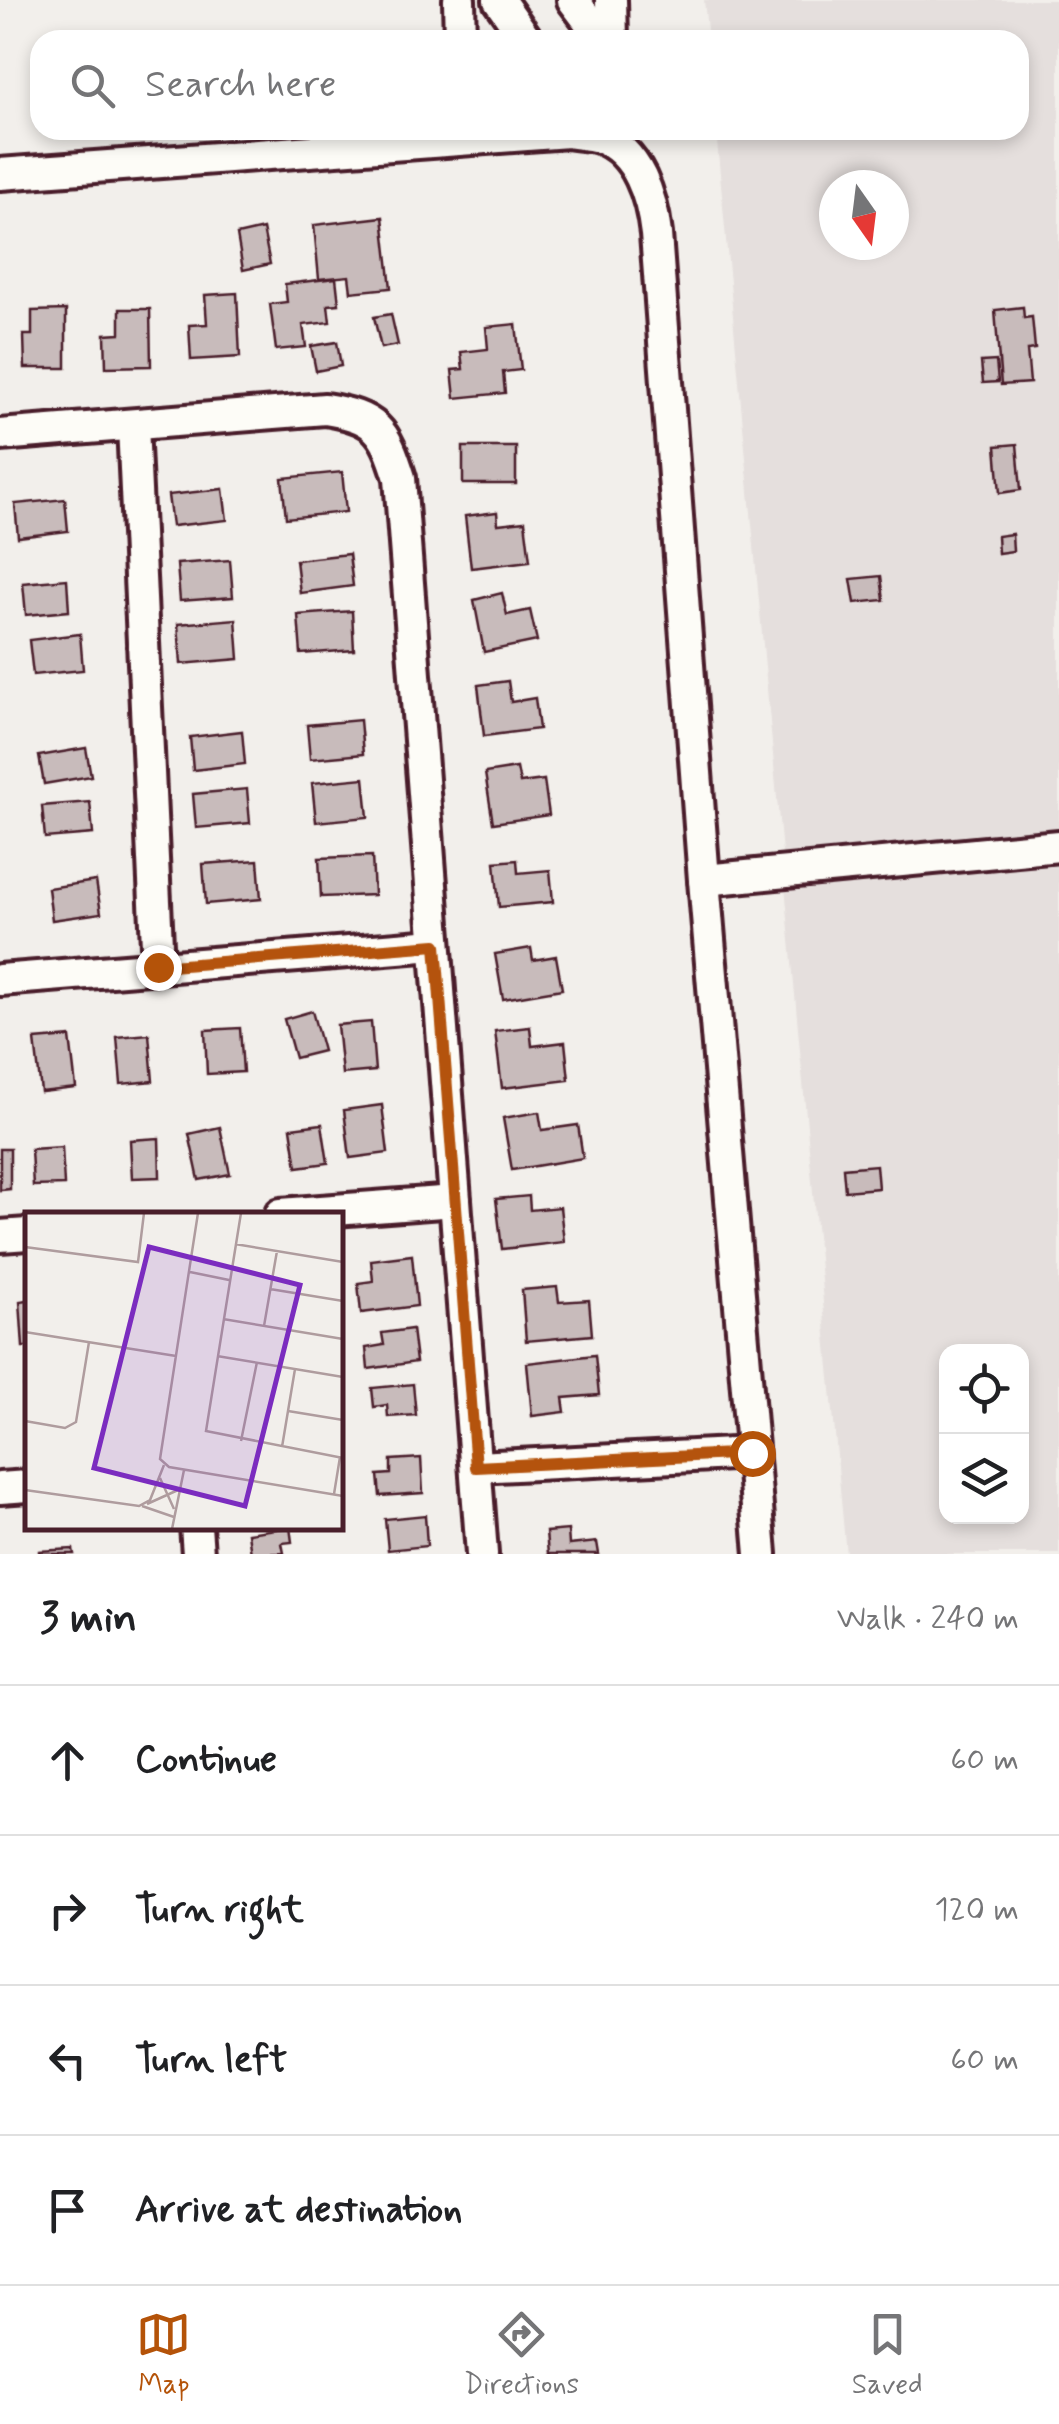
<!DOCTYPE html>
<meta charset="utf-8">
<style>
:root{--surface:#fff;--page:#f2f2f2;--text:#202124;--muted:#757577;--line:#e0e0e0;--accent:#b45309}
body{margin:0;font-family:Mynerve,sans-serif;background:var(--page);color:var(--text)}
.controls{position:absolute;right:30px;bottom:30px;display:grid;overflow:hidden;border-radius:20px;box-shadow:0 5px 15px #0003}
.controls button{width:90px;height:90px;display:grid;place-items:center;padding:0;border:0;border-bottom:2px solid var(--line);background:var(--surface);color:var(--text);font:50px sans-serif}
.compass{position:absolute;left:819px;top:170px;width:90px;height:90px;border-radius:50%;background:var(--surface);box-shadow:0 5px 15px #0003;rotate:166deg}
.stop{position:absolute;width:30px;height:30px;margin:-22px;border:8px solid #b45309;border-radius:50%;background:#fff}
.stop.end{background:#b45309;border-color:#fff;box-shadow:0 2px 10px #0008}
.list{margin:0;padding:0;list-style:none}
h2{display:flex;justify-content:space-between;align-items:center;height:130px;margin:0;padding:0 40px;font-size:42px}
h2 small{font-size:32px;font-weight:400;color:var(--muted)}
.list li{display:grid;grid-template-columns:65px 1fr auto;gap:30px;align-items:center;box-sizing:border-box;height:150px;padding:0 40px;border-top:2px solid var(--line)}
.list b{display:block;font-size:38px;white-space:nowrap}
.list em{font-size:32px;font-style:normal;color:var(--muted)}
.icon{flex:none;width:55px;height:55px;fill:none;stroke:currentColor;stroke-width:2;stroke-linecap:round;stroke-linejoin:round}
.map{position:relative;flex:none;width:1059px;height:1554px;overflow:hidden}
.search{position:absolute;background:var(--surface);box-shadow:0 5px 15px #0003;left:30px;right:30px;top:30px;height:110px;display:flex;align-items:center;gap:25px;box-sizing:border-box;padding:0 35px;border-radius:30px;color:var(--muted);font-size:38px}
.sheet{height:730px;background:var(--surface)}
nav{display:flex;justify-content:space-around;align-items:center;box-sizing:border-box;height:140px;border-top:2px solid var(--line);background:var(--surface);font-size:28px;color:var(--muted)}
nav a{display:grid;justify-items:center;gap:5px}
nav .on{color:var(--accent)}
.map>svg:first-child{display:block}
.built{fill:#e5dfdd;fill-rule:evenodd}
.building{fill:#c8bbbb;stroke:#4a1f2b;stroke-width:2.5}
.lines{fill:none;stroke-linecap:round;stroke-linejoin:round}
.minor-casing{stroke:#4a1f2b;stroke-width:38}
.minor{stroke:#fdfcf7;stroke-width:30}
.route{stroke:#b45309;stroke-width:12}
.inset-road{fill:none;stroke:#af9c9e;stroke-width:2.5}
.view{fill:#7b2cbf;fill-opacity:0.15;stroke:#7b2cbf;stroke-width:5}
.inset-edge{fill:none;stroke:#4a1f2b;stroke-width:5}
</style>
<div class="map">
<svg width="1059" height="1554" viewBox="0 0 1059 1554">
<rect width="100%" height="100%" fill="#f2efeb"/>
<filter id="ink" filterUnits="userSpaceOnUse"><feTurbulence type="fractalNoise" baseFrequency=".01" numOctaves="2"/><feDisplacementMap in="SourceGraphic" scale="20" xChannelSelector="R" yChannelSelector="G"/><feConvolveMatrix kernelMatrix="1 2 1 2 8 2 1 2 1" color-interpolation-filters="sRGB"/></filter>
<g filter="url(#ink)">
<path class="built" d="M704,0H1059V1554H846L716,130H1019V40H708ZM834,185H894V245H834ZM946,1352H1022V1516H946Z"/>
<g class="building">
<path d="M383,217L391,288L351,292L349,276L319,279L314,225Z"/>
<path d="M263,229L270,264L243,270L237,235Z"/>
<path d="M336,278L339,304L328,305L330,322L303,325L306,347L276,350L270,304L287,302L285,284Z"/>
<path d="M237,293L240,357L191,360L189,325L207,324L205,295Z"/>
<path d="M1023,307L1024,318L1032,317L1035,349L1027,350L1030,383L1001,385L995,310Z"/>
<path d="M120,309H150L151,366L106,367L105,334L120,333Z"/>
<path d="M66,310V368H25L24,335H32V311Z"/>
<path d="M391,314L398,345L381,348L374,317Z"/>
<path d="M516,324L521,370L503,372L505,393L455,398L452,370L463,369L461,352L488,349L486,327Z"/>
<path d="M337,342L341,366L316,371L311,346Z"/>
<path d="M996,361L998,382L983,383L981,362Z"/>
<path d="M1017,444L1021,490L1000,493L996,446Z"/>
<rect x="463" y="447" width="53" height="37"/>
<path d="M342,472L346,512L286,518L282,478Z"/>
<path d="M223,489L227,520L172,526L168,495Z"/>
<path d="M65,499L68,531L18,537L15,504Z"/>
<path d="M497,512L498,524L525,521L530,561L471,568L465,516Z"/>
<path d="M1012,534L1013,551L998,553L997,536Z"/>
<path d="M349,554L353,586L300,593L296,560Z"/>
<path d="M230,560L233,597L180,601L177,564Z"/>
<path d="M881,576L884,600L855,603L851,579Z"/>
<path d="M67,579L69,611L26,615L23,583Z"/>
<path d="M502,593L507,615L530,610L537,641L484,652L474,600Z"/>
<path d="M352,611L354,650L301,654L298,615Z"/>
<path d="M236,619L239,659L181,664L178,624Z"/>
<path d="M80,634L83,670L33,675L29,640Z"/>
<path d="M508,681L511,702L535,698L539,729L484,736L478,685Z"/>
<path d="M360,720L363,754L310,759L307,725Z"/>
<path d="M242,731L245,764L193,770L190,737Z"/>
<path d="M86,748L91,776L44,784L39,756Z"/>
<path d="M517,768L520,783L544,780L549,815L493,823L485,773Z"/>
<path d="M364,778L368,817L316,822L312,783Z"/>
<path d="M247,789L250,823L196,828L193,794Z"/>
<path d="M90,802L93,834L45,838L42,806Z"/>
<path d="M372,856L374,895L321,897L319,858Z"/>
<path d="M258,860L261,899L206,904L203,864Z"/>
<path d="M517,860L518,873L550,870L553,902L499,907L495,862Z"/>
<path d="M96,881L101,913L52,920L48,888Z"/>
<path d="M531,948L533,960L556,956L562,989L503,999L495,954Z"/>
<path d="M312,1011L323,1051L295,1058L284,1019Z"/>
<path d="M371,1022L375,1071L342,1074L337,1025Z"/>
<path d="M530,1027L532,1046L565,1042L569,1080L502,1088L495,1031Z"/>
<path d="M240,1028L243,1072L207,1074L205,1030Z"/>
<path d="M149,1034L153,1081L121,1084L117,1037Z"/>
<path d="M70,1037L76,1088L41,1092L35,1040Z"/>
<path d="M382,1105L388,1153L350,1158L344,1110Z"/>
<path d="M539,1112L542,1130L578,1125L583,1158L512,1170L503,1118Z"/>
<path d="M322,1124L328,1163L297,1167L291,1128Z"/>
<path d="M220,1127L230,1174L199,1180L189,1134Z"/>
<path d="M159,1138L160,1177L132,1178L130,1140Z"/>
<path d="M62,1147L64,1185L33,1186L31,1149Z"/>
<path d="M0,1149H10V1189L0,1190Z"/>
<path d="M876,1165L878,1188L845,1191L843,1168Z"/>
<path d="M529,1196L530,1210L560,1207L564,1242L502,1249L496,1199Z"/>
<path d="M412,1255L417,1306L361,1313L358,1283L373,1281L371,1260Z"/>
<path d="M557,1287L559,1302L589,1300L592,1335L526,1341L522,1290Z"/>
<path d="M28,1300V1347H23L20,1301Z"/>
<path d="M412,1329L416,1362L368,1369L366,1348L384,1345L382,1333Z"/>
<path d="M595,1355L599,1395L563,1398L565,1412L532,1416L527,1363Z"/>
<path d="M413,1384L416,1415L388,1417L387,1405L374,1407L372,1388Z"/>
<path d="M28,1385V1434H27L24,1386Z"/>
<path d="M421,1458L423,1493L380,1496L378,1475L391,1474V1460Z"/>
<path d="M425,1515L427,1546L388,1550L385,1519Z"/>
<path d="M290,1527L292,1542L282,1543L284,1553L251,1554L248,1533Z"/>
<path d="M568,1530L569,1545L597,1542L599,1554H548L546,1532Z"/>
<path d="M73,1549L74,1554H39V1551Z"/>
</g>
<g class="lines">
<g class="minor-casing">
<g id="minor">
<path d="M459,0L460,40"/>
<path d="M499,0L527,40"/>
<path d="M573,0L603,40"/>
<path d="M611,0L612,40"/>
<path d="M0,174L568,132C578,134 590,134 599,137C639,151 652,199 656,234L704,880L761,1554"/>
<path d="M133,425L158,967"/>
<path d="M0,435L325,409C376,417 385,429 400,478L482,1554"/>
<path d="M704,880L1059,846"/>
<path d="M0,980L435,945"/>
<path d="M281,1214L455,1201"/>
<path d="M0,1236L28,1234"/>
<path d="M476,1467L752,1453"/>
<path d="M0,1488L28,1486"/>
<path d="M196,1526L198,1554"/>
</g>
</g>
<use href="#minor" class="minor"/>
</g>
</g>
<g class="lines" filter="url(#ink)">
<path class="route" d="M158,967L436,945L476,1467L752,1453"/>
</g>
<g transform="translate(25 1212)">
<rect width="318" height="318" fill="#f2efeb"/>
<path class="inset-road" d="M173,1L135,247L144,255L318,284M216,1L181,219L318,246M210,32L318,50M0,35L113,50L119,1M165,60L204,68M245,77L318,89M198,107L318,127M239,114L252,39M0,120L151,144M192,144L318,165M263,199L318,208M0,209L40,216L51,210L64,130M216,229L232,150M257,235L270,157M135,266L149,297M0,278L114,294L125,288L139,253M309,282L315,245M122,292L153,278M117,294L149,305M147,317L159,258"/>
<path class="view" d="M124,35L275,73L220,294L69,256Z"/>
<rect width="318" height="318" class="inset-edge"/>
</g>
</svg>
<div class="controls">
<button><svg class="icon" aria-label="locate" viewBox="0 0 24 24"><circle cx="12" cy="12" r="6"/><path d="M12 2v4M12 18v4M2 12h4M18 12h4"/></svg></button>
<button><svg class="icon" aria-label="layers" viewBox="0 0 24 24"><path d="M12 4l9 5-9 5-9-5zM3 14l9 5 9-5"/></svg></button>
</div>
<svg class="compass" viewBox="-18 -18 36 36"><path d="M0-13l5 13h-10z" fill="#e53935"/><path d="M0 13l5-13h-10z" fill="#757577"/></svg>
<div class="stop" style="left:752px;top:1453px"></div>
<div class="stop end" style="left:158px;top:967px"></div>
<div class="search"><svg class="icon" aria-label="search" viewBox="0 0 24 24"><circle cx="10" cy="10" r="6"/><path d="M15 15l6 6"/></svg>Search here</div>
</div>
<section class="sheet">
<h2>3 min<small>Walk · 240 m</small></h2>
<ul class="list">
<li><svg class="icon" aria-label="ahead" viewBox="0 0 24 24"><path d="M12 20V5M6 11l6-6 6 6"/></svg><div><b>Continue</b></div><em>60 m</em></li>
<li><svg class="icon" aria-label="right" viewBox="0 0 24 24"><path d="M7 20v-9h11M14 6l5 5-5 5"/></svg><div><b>Turn right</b></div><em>120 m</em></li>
<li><svg class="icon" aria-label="left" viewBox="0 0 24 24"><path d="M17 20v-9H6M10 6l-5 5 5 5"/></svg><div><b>Turn left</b></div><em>60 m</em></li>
<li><svg class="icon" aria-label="arrive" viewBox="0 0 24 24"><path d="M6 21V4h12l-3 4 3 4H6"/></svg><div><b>Arrive at destination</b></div></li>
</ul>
</section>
<nav>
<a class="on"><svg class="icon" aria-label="map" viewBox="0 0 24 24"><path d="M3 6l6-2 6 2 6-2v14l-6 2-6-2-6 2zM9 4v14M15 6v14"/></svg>Map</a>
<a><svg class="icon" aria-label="directions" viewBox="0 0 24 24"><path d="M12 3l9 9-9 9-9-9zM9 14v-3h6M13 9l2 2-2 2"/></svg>Directions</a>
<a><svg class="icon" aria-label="saved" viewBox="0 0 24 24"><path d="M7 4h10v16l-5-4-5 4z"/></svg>Saved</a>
</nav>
